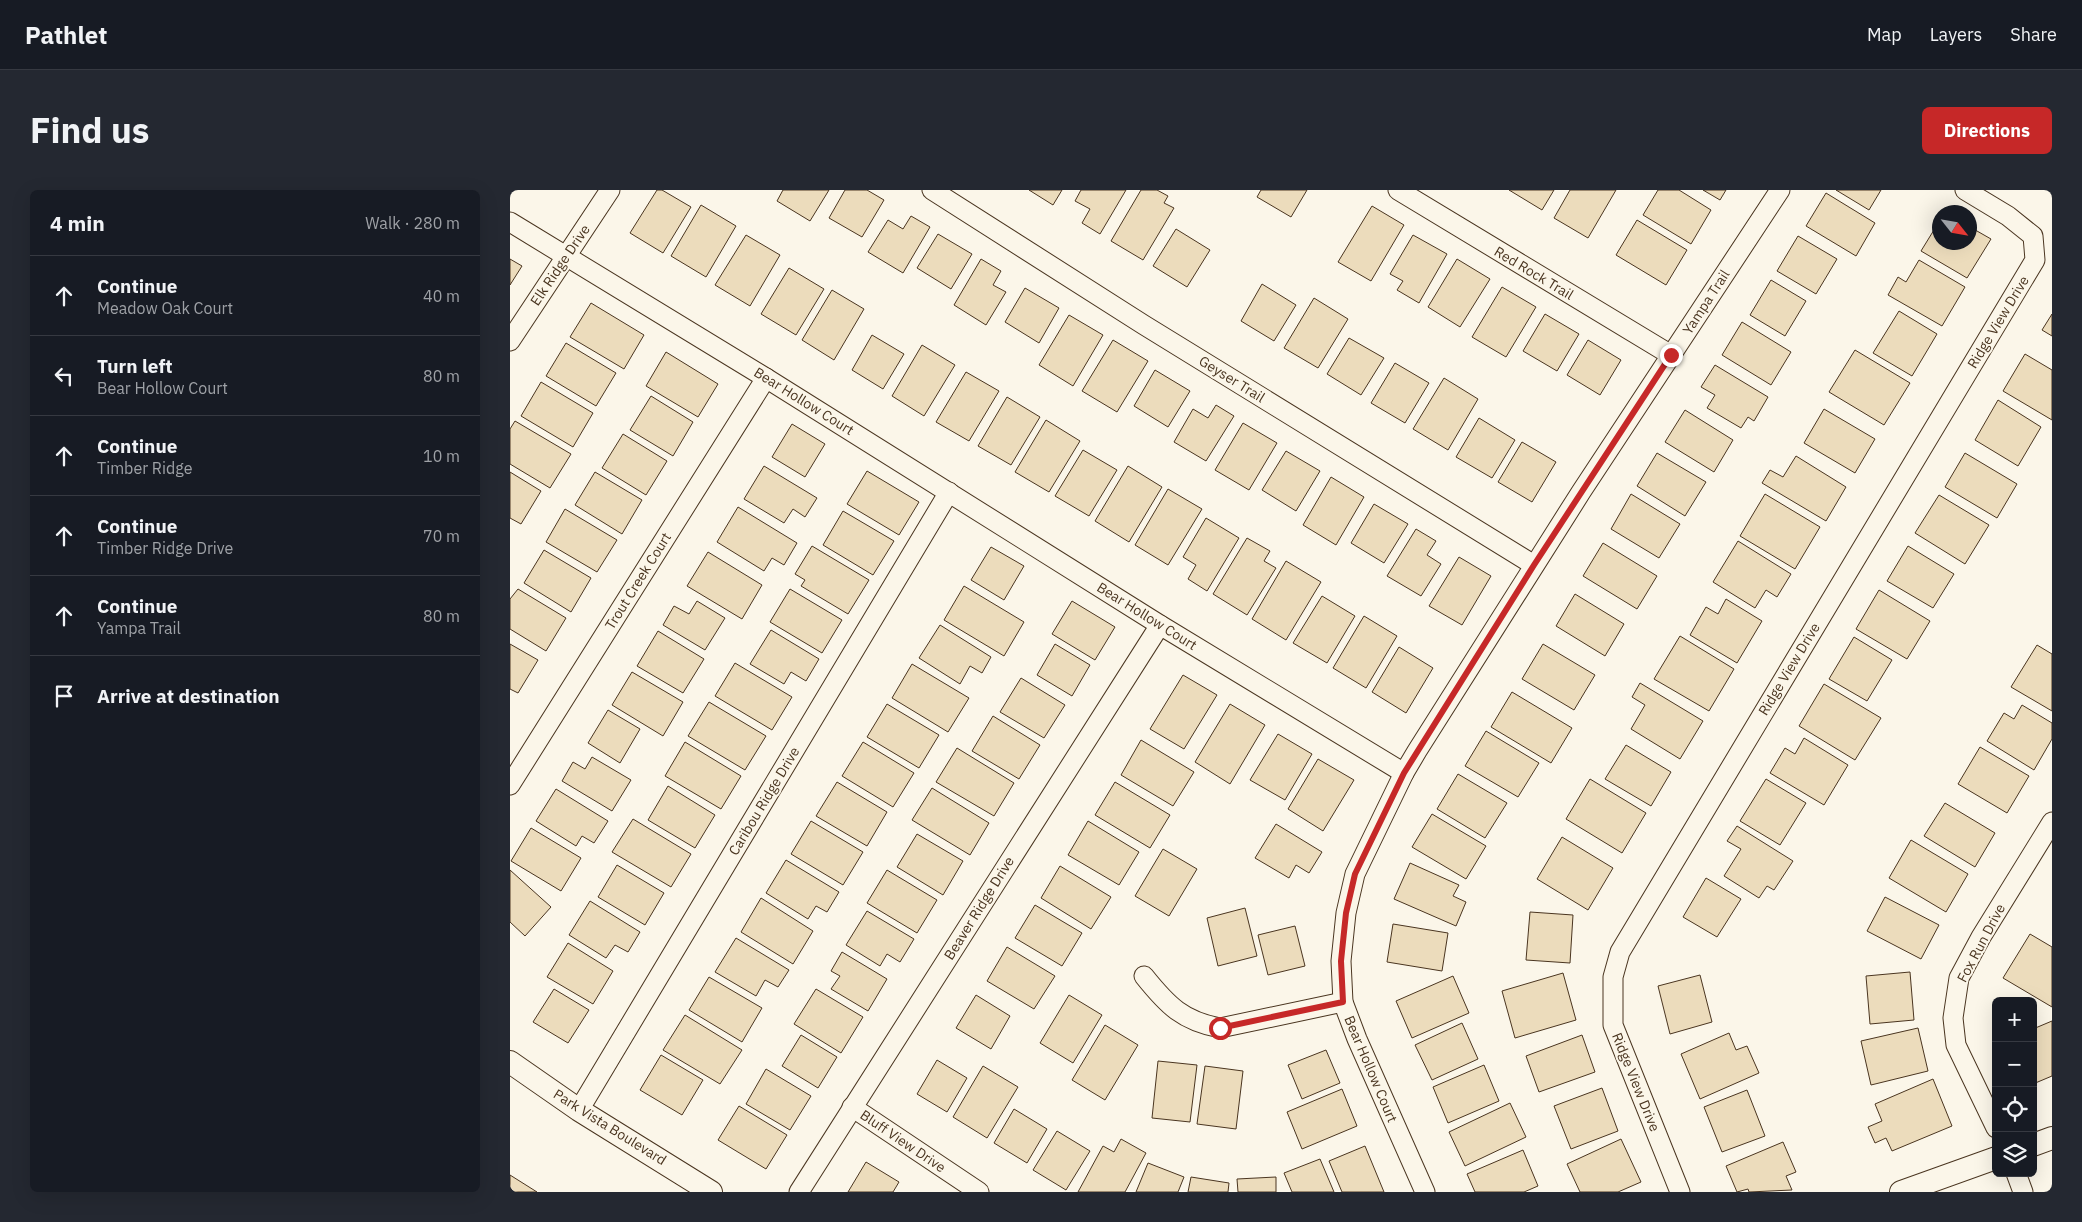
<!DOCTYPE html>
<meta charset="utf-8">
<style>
:root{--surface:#171b24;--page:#242831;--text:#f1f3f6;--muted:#9ea1a6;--line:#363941;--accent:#c62828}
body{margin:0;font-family:"IBM Plex Sans",sans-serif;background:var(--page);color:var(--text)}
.controls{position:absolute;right:15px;bottom:15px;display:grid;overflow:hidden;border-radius:8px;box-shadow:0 5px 20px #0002}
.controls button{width:45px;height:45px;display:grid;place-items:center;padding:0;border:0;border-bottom:1px solid var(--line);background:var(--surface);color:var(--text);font:25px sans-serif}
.compass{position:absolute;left:1422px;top:15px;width:45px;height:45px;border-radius:50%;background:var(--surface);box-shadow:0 5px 20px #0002;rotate:121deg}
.stop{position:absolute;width:15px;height:15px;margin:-11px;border:4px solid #c62828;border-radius:50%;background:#fff}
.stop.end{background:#c62828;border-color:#fff;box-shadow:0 1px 5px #0008}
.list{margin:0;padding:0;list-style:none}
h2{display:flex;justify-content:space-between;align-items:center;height:65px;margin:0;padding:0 20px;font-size:21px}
h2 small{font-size:16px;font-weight:400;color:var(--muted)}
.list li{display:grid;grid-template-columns:32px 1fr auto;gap:15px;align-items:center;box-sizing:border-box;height:80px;padding:0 20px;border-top:1px solid var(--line)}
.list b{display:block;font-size:19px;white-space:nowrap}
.list p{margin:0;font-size:16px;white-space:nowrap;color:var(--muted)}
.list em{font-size:16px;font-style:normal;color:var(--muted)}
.icon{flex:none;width:28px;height:28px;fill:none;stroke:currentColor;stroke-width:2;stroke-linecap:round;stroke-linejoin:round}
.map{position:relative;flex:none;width:1542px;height:1002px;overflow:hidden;border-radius:8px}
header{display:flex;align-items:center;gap:30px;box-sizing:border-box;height:70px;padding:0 25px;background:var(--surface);border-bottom:1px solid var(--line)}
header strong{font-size:24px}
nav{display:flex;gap:28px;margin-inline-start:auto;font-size:18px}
.intro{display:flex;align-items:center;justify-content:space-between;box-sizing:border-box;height:120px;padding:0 30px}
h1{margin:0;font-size:35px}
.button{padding:12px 22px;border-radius:8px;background:var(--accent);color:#fff;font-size:18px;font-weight:700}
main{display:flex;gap:30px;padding:0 30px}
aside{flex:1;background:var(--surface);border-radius:8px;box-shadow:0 5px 20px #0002}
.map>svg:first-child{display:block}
.building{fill:#ecdcbc;stroke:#4a3520}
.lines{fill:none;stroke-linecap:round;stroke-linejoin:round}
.minor-casing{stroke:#4a3520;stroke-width:21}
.tertiary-casing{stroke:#4a3520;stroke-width:24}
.minor{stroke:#fbf6e9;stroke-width:19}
.tertiary{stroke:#fbf6e9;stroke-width:22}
.route{stroke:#c62828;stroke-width:6}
.labels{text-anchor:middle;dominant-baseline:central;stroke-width:4;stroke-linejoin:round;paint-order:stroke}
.street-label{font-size:14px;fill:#4a3520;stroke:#fbf6e9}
</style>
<header>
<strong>Pathlet</strong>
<nav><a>Map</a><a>Layers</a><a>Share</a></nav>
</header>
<div class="intro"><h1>Find us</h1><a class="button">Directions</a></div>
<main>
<aside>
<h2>4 min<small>Walk · 280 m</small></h2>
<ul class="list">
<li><svg class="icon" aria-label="ahead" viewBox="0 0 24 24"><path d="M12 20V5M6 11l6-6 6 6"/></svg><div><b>Continue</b><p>Meadow Oak Court</p></div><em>40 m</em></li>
<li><svg class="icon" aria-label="left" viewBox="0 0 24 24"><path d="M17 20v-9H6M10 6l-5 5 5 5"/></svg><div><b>Turn left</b><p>Bear Hollow Court</p></div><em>80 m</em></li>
<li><svg class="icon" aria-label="ahead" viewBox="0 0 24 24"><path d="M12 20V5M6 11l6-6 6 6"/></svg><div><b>Continue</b><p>Timber Ridge</p></div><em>10 m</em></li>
<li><svg class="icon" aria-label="ahead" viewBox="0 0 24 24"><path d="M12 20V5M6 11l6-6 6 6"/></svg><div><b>Continue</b><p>Timber Ridge Drive</p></div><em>70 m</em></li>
<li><svg class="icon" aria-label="ahead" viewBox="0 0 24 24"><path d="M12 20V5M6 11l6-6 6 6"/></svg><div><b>Continue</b><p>Yampa Trail</p></div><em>80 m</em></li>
<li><svg class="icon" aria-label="arrive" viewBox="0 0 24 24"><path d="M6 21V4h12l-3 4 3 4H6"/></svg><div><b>Arrive at destination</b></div></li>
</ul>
</aside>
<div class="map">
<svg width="1542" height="1002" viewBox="0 0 1542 1002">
<rect width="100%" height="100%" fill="#fbf6e9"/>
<g class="building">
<path d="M147,0H152L181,17L153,63L120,43Z"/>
<path d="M273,0H319L300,31L267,11Z"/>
<path d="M335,0H357L374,10L352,47L319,28Z"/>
<path d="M519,0H552L543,15Z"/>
<path d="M571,0H616L590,44L572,33L580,19L565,11Z"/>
<path d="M631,0H647L658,6L654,13L664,18L633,70L601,51Z"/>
<path d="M751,0H797L781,27L747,7Z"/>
<path d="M999,0H1044L1032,20Z"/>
<path d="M1060,0H1106L1078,48L1044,28Z"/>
<path d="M1148,0H1169L1201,20L1181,54L1133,25Z"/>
<path d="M1193,0H1216L1210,10Z"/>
<path d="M1326,0H1371L1359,20Z"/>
<path d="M1316,3L1365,33L1346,66L1296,36Z"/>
<path d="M191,15L226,36L196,87L161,66Z"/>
<path d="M862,16L894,35L861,91L828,72Z"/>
<path d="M401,26L420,37L393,83L358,62L378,30L393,39Z"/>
<path d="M1127,30L1177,60L1156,95L1106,65Z"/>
<path d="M1427,35L1430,36V52H1460V37L1481,49L1457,88L1411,61Z"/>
<path d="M666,39L700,60L677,97L643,76Z"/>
<path d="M428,44L462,64L441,99L407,78Z"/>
<path d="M236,45L270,65L240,116L205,95Z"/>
<path d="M903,45L937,64L909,113L887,100L893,91L880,84Z"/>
<path d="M1288,46L1327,69L1306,104L1267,81Z"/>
<path d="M0,69L12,76L0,95Z"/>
<path d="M471,69L491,81L483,95L496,102L476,135L444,115Z"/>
<path d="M947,69L980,89L950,137L918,117Z"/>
<path d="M1409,70L1455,97L1432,136L1378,105L1388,87L1396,92Z"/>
<path d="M279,78L314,99L286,145L251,124Z"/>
<path d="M1261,90L1296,111L1275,146L1240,125Z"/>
<path d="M752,94L786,115L764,151L731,131Z"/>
<path d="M992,97L1026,117L996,167L962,147Z"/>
<path d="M515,98L549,118L529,153L495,132Z"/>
<path d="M322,100L354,119L324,170L292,150Z"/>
<path d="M804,108L838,129L808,178L774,158Z"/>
<path d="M81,113L134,145L114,179L60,147Z"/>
<path d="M1389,121L1427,144L1402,186L1363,163Z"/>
<path d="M1035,124L1069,144L1047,181L1013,161Z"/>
<path d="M1542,124V146L1532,140Z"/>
<path d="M559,125L593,145L563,196L529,175Z"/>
<path d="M1232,132L1281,162L1261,195L1212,165Z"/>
<path d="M362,145L394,164L373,199L342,180Z"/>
<path d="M839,148L874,168L851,205L817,184Z"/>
<path d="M603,150L638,171L607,222L572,201Z"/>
<path d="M1078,150L1111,170L1090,205L1057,185Z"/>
<path d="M56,153L106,183L86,216L36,186Z"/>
<path d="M412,155L445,175L414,226L382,206Z"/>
<path d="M1345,160L1400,193L1374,235L1319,202Z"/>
<path d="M156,162L208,194L188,227L136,196Z"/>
<path d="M1515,164L1542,180V230L1493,201Z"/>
<path d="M885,173L919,193L895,233L861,213Z"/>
<path d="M1205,175L1258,207L1244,231L1238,227L1231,238L1197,218L1205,205L1191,197Z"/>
<path d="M645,180L680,201L658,237L624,216Z"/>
<path d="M456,182L489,201L459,251L426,232Z"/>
<path d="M934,188L968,209L938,260L903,239Z"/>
<path d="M31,192L83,223L63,257L11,226Z"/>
<path d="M141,206L183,232L163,266L120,240Z"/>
<path d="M497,207L530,227L501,275L468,256Z"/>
<path d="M1488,210L1531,237L1508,276L1465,250Z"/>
<path d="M706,215L724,226L696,271L664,252L683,219L698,228Z"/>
<path d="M1314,219L1365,249L1345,283L1294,253Z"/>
<path d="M1175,220L1223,250L1204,282L1155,252Z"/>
<path d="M969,228L1005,250L982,288L946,267Z"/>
<path d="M536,230L570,251L539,302L505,282Z"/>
<path d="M5,231L61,264L40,298L0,274V239Z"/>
<path d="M733,233L767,253L739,300L705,280Z"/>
<path d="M282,234L315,254L295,287L262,267Z"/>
<path d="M113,244L157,271L136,305L92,278Z"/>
<path d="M1012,252L1046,272L1022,312L988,292Z"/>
<path d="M573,260L607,280L579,326L545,306Z"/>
<path d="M776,261L810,281L786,321L752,300Z"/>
<path d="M1147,263L1196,292L1175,326L1127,296Z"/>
<path d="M1455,263L1507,294L1487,328L1435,297Z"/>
<path d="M1286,266L1336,297L1316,331L1252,293L1260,280L1273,287Z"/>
<path d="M254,276L307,308L295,327L283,319L274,333L234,309Z"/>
<path d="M618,276L652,297L619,352L585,331Z"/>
<path d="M357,281L409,312L389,345L337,314Z"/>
<path d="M0,282L31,301L11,334L0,328Z"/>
<path d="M85,282L132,310L112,344L65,315Z"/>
<path d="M821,287L854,307L826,355L793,335Z"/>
<path d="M658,299L692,319L658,375L625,355Z"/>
<path d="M1121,304L1170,334L1149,368L1101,339Z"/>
<path d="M1255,304L1310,337L1285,379L1230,346Z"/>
<path d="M1429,305L1479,335L1455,374L1405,343Z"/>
<path d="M864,314L898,334L874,373L841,353Z"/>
<path d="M228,317L287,353L274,375L262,368L254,381L207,352Z"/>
<path d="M55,319L107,350L87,382L36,352Z"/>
<path d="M333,321L384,351L363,385L313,355Z"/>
<path d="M696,328L729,348L697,401L678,389L686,375L673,367Z"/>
<path d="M906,339L926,351L917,365L931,374L911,406L877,386Z"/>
<path d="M737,348L760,361L754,371L766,378L737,425L703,404Z"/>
<path d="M1228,351L1281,384L1267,407L1256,400L1245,418L1203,392Z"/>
<path d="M1093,353L1147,386L1127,419L1073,386Z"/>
<path d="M302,356L359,390L338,424L291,396L295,390L285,384Z"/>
<path d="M1398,356L1444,384L1423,418L1377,391Z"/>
<path d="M481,357L514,376L494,410L461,390Z"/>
<path d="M34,360L81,388L61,422L14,393Z"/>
<path d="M198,362L252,395L232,429L177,396Z"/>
<path d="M949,367L981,386L952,435L919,416Z"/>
<path d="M776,371L811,392L776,450L742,429Z"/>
<path d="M454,396L514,432L494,466L434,430Z"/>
<path d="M8,399L56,428L36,461L0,439V409Z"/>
<path d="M280,399L332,430L312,463L260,432Z"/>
<path d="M1369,400L1420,431L1397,469L1346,439Z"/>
<path d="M1065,404L1114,434L1095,466L1046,436Z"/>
<path d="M812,406L845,426L817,473L783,453Z"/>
<path d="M1216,409L1252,431L1227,473L1180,445L1196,417L1208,424Z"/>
<path d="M187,411L215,428L195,460L153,435L164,416L179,424Z"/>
<path d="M562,411L605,437L585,470L542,444Z"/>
<path d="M854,426L887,446L856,498L823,478Z"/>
<path d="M430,435L481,467L472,483L460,476L450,494L409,468Z"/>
<path d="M261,440L309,469L296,491L281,482L274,494L240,474Z"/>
<path d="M148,441L194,469L173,503L127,476Z"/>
<path d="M1170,446L1224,479L1199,521L1144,489Z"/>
<path d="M1344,447L1382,470L1357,511L1319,489Z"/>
<path d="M0,454L28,470L8,503L0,499Z"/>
<path d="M545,454L580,475L562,506L527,485Z"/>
<path d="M1033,454L1085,485L1064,520L1012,489Z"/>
<path d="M1527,455L1542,464V521L1501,497Z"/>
<path d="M889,457L923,478L896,523L862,502Z"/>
<path d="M225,473L282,507L262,540L205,506Z"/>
<path d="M402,474L459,508L438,542L382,508Z"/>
<path d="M122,482L173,512L153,546L102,515Z"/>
<path d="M673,485L707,505L674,559L640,539Z"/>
<path d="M511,488L555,515L534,548L490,522Z"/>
<path d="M1130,493L1193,531L1170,569L1121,539L1135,515L1122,507Z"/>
<path d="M1314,494L1371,528L1345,570L1289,536Z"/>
<path d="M1002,502L1062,538L1041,573L981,537Z"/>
<path d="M199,512L256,546L235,580L178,546Z"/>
<path d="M377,514L429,545L409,578L357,547Z"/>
<path d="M720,514L755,535L720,594L685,572Z"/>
<path d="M1512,515L1542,533V549L1524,580L1477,551L1494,523L1504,529Z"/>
<path d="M98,520L130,539L110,573L78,553Z"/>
<path d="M483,526L530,555L509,589L462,561Z"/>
<path d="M976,541L1029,573L1008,607L955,576Z"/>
<path d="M768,544L802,564L775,610L740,590Z"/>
<path d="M1294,548L1338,575L1314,615L1260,583L1275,558L1285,564Z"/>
<path d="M631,550L684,582L663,616L611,585Z"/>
<path d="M175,552L231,586L211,619L155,586Z"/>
<path d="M353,552L404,583L383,617L332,586Z"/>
<path d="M1116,555L1161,582L1141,616L1095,589Z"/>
<path d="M1470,557L1519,586L1497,623L1448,594Z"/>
<path d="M447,558L504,593L484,626L426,592Z"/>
<path d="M82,567L121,590L102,621L52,591L63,572L75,579Z"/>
<path d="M808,569L844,590L813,641L778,619Z"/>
<path d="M948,584L997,613L975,648L927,619Z"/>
<path d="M1080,589L1136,623L1112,663L1056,629Z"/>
<path d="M1256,589L1296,613L1270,655L1230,631Z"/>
<path d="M327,592L377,622L357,656L306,626Z"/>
<path d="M605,592L660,625L640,658L585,625Z"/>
<path d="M158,596L205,625L185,658L138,630Z"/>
<path d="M422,598L479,633L460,665L402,630Z"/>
<path d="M46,599L98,631L84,653L72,646L66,656L26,631Z"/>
<path d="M1435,613L1485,643L1465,677L1414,646Z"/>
<path d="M922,624L976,656L956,689L902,657Z"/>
<path d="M123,629L181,664L161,697L102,662Z"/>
<path d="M301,631L353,662L333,695L281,664Z"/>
<path d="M578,631L629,662L609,695L558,665Z"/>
<path d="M766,634L812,662L799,683L786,675L779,688L745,668Z"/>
<path d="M1227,636L1283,671L1264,700L1257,696L1249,708L1214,686L1231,659L1217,651Z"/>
<path d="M21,638L71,668L51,701L1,671Z"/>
<path d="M407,644L453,671L433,705L387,677Z"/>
<path d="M1052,647L1103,678L1078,720L1027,689Z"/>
<path d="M1401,650L1458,684L1436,722L1379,688Z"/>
<path d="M653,659L687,679L659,726L625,706Z"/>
<path d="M276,670L329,702L317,722L306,716L298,729L256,703Z"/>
<path d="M900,673L949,695L943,706L956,712L946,736L884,709Z"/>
<path d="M107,675L154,703L135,735L88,707Z"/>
<path d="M550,676L601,707L581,739L531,708Z"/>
<path d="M0,680L41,717L15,746L0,732Z"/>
<path d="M377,680L427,710L407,743L357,713Z"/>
<path d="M1196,688L1231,709L1207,747L1173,727Z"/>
<path d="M1375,707L1429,735L1411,769L1357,741Z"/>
<path d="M251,708L303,741L283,774L231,742Z"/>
<path d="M80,711L130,742L118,762L105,755L96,768L59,745Z"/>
<path d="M525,715L572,743L552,776L505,748Z"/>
<path d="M735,718L747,766L708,776L697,728Z"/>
<path d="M357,721L404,749L390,772L377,764L370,776L336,755Z"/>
<path d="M1020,722L1063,725L1060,773L1016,770Z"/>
<path d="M883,734L938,743L932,781L877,772Z"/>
<path d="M785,736L795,776L758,785L748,745Z"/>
<path d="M1520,744L1542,757V817L1493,788Z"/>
<path d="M226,748L279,780L268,797L255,790L246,806L205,782Z"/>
<path d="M58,753L103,781L83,814L37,787Z"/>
<path d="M497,757L545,786L524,819L477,791Z"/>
<path d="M332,762L377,789L358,821L321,799L330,786L321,781Z"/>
<path d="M1400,782L1404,830L1360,834L1356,786Z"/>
<path d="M1053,783L1066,830L1005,848L992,801Z"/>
<path d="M1190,785L1202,832L1160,844L1148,796Z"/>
<path d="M943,786L959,823L902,848L886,811Z"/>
<path d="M199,787L252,818L232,852L179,820Z"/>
<path d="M44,799L79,820L58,853L23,832Z"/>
<path d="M306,799L353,827L331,863L284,834Z"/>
<path d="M466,805L500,826L481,859L446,838Z"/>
<path d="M559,805L592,825L563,873L530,853Z"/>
<path d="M175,825L232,860L210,894L153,860Z"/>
<path d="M1542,831V886L1523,894V839Z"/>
<path d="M952,833L968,869L922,890L905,855Z"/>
<path d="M595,835L628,855L595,910L562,890Z"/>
<path d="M1408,838L1418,881L1361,895L1351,851Z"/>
<path d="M1219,843L1226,860L1237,856L1249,883L1190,909L1171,864Z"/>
<path d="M291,845L327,867L308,898L272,876Z"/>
<path d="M1072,845L1085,882L1029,902L1016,866Z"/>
<path d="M816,860L830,893L792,909L778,875Z"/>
<path d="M151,865L193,890L172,925L130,900Z"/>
<path d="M427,870L457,888L437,922L407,904Z"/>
<path d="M648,871L687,875L680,932L642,928Z"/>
<path d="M974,875L989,911L938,933L923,897Z"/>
<path d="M473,876L508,897L477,948L443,927Z"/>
<path d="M695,876L733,881L726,939L687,934Z"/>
<path d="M256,879L301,906L280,940L236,914Z"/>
<path d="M1423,889L1442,936L1382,961L1376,948L1365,953L1358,937L1372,931L1365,914Z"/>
<path d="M1092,898L1108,941L1061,959L1044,916Z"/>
<path d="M832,899L847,936L792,959L777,922Z"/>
<path d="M1237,900L1255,946L1212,962L1194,917Z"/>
<path d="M1000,913L1016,947L955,976L939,942Z"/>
<path d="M229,916L277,945L256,979L208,950Z"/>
<path d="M504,919L537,939L517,973L484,953Z"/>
<path d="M547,941L580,961L556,1000L523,980Z"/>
<path d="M611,949L636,963L615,1002H568L593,956L604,962Z"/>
<path d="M1111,949L1131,992L1108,1002H1070L1057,974Z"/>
<path d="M1273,952L1286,982L1276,986L1282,1000L1239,1002L1238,999L1227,1002L1216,976Z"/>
<path d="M855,956L874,1002H832L819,971Z"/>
<path d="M1013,960L1028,996L1014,1002H965L957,984Z"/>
<path d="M810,969L824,1002H782L774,983Z"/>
<path d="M356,972L389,992L383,1002H338Z"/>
<path d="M638,973L674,987L668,1002H626Z"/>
<path d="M0,985L27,1002H0Z"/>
<path d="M681,987L719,993L718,1002H678Z"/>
<path d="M766,987V1002H728L727,989Z"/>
</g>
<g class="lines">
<g class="minor-casing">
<g id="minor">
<path d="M422,0L634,135L1024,375"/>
<path d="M888,0L1161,165"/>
<path d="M0,32L256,188L650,435L894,583"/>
<path d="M0,151L100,0"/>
<path d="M0,595L256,188"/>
<path d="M634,786C658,816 673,831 710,838L833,812"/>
<path d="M342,917L469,1002"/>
<path d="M69,920L439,302"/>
<path d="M1486,938L1446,855L1443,828L1449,788L1471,747L1542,632"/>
<path d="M1506,983L1513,1002"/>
<path d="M289,1002L650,435"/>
<path d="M915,1002L847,849L833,812L831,771L836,723L845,684L894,583L907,561L1071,302L1270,0"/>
<path d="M1170,1002L1103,835V787L1110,762L1525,70L1523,46L1498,26L1455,0"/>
</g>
</g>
<g class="tertiary-casing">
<g id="tertiary">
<path d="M0,872L69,920L201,1002"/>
<path d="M1523,955L1542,948"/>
<path d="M1391,1002L1486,968"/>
</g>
</g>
<use href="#minor" class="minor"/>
<use href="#tertiary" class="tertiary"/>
</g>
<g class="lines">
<path class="route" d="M710,838L833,812L831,771L836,723L845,684L894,583L1024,375L1161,165"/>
</g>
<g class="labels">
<g class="street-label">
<text transform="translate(50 75) rotate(-56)">Elk Ridge Drive</text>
<text transform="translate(1024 83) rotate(31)">Red Rock Trail</text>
<text transform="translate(1196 112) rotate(-57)">Yampa Trail</text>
<text transform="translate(1488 132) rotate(-59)">Ridge View Drive</text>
<text transform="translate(722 189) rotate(32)">Geyser Trail</text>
<text transform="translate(294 211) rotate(32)">Bear Hollow Court</text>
<text transform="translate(128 391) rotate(-58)">Trout Creek Court</text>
<text transform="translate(637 426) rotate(32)">Bear Hollow Court</text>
<text transform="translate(1279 479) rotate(-59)">Ridge View Drive</text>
<text transform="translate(254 611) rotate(-59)">Caribou Ridge Drive</text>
<text transform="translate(469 718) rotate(-58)">Beaver Ridge Drive</text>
<text transform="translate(1471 753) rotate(-62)">Fox Run Drive</text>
<text transform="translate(861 879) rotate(67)">Bear Hollow Court</text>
<text transform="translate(1126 892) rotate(68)">Ridge View Drive</text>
<text transform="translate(100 937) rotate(32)">Park Vista Boulevard</text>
<text transform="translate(393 951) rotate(34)">Bluff View Drive</text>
</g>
</g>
</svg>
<div class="controls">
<button>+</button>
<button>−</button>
<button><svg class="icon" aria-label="locate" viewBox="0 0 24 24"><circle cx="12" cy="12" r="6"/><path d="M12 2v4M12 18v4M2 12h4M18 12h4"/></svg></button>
<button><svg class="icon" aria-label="layers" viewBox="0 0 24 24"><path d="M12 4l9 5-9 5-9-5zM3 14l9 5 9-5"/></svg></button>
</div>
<svg class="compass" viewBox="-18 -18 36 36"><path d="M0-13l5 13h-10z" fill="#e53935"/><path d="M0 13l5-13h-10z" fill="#9ea1a6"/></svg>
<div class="stop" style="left:710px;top:838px"></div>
<div class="stop end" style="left:1161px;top:165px"></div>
</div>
</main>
